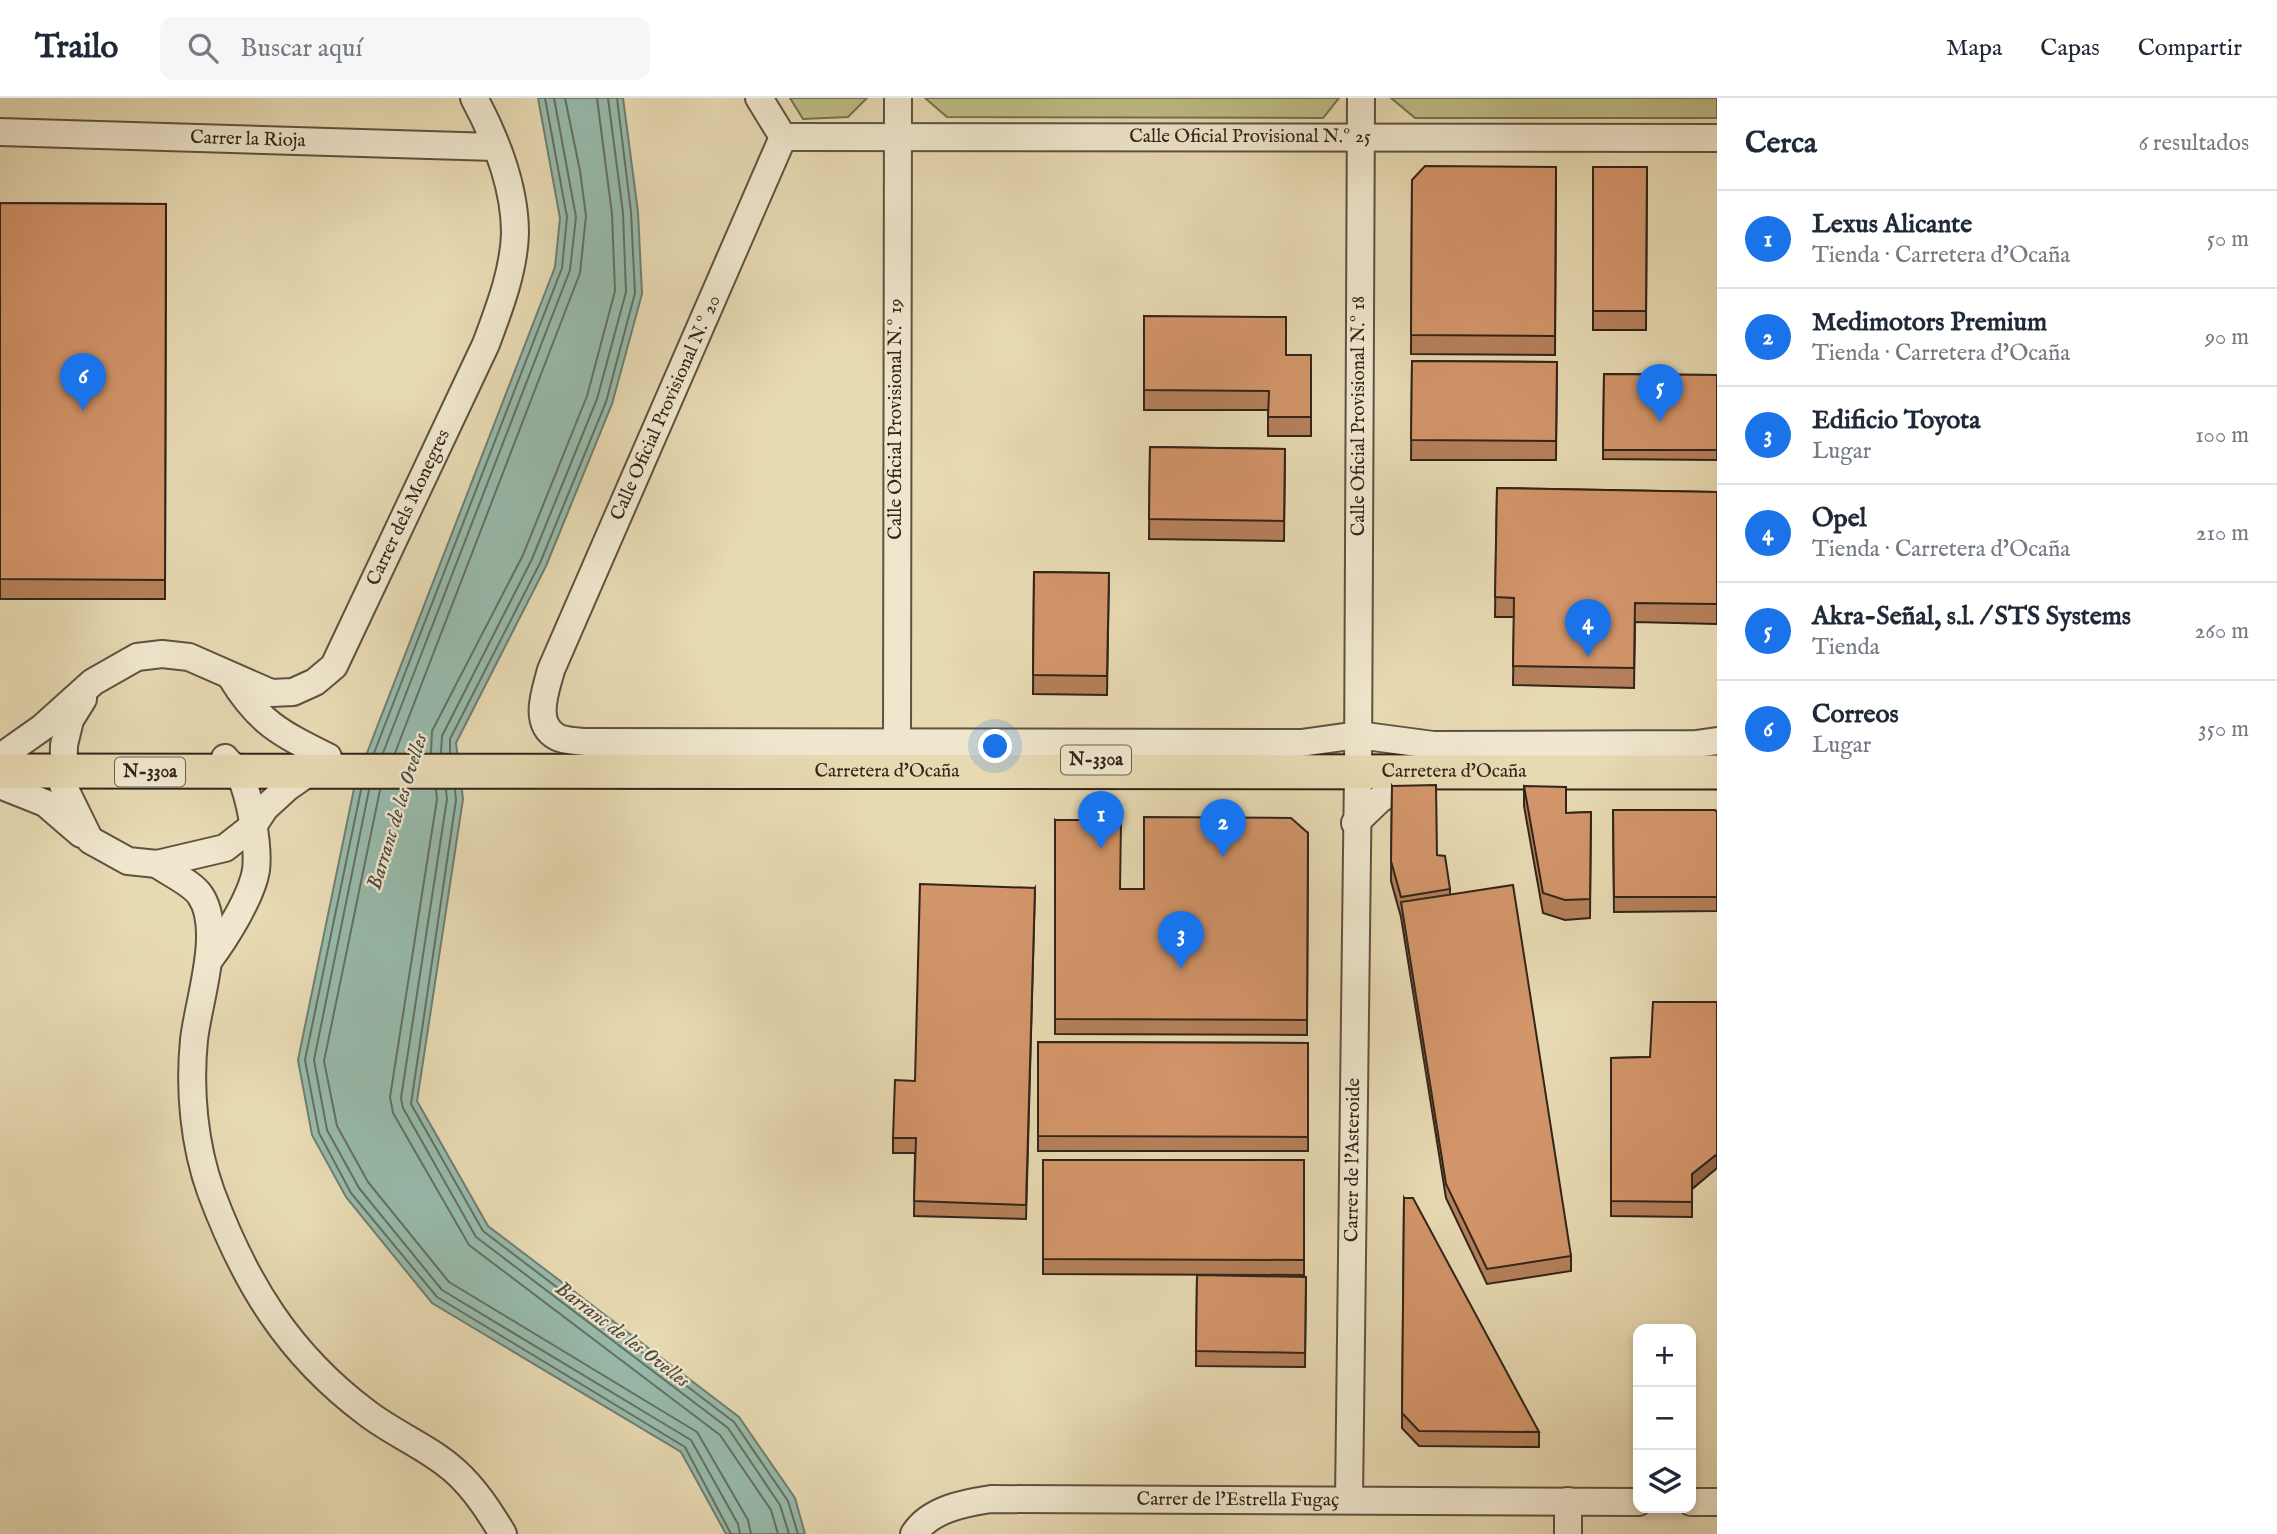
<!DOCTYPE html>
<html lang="es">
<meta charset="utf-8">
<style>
:root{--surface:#fff;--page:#f6f6f7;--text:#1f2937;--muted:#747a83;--line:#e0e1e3;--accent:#1a73e8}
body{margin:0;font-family:"IM FELL English",serif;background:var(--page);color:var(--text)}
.controls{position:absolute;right:21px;bottom:21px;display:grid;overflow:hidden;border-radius:14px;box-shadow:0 4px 10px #0003}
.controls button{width:63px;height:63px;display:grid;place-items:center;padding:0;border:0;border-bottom:2px solid var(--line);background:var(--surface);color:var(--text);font:35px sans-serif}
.you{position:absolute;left:996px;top:649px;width:24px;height:24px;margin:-18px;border:5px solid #fff;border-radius:50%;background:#1a73e8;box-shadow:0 0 0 10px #1a73e833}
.badge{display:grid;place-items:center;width:46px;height:46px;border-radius:50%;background:var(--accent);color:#fff;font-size:23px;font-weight:700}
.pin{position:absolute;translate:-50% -58px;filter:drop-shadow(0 2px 4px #0008)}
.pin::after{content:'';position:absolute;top:37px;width:24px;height:21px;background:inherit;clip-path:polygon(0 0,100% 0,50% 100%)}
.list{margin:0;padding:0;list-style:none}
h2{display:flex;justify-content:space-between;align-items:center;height:91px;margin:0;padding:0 28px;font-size:30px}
h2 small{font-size:23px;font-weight:400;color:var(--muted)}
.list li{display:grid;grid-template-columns:46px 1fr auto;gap:21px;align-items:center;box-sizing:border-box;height:98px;padding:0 28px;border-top:2px solid var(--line)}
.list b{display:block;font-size:26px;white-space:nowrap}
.list p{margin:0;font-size:23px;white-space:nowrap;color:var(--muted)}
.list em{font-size:23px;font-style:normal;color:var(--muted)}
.icon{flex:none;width:38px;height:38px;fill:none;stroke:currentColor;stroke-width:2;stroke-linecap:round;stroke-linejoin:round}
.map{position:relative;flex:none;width:1717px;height:1436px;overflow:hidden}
header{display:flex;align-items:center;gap:42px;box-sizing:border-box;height:98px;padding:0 35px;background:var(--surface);border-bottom:2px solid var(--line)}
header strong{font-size:33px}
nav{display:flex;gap:38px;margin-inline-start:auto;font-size:24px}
.search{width:490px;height:63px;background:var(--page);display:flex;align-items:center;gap:18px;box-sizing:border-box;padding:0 24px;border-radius:14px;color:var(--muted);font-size:26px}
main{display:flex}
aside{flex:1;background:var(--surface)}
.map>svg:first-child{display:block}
.green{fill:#bdbd87;stroke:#787150;stroke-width:2}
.water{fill:#97baab;stroke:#6f7e71;stroke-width:2}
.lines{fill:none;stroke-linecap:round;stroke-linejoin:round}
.shore{stroke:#647062;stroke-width:2}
.minor-casing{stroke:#5f5240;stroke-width:30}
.major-casing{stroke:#32251a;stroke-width:37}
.minor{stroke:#efe6cd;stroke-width:26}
.major{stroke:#e7d9b2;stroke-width:33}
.wall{fill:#b5805b;stroke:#32251a;stroke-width:2}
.shaded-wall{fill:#94684a;stroke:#32251a;stroke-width:2}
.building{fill:#d3956a;stroke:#32251a;stroke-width:2}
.labels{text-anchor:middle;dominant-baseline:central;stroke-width:5;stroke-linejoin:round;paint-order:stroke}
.shield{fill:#efe6cd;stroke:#6b5f50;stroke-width:2}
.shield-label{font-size:18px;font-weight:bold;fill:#32251a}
.street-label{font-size:19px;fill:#32251a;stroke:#efe6cd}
.water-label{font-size:21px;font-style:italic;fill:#4b4a3e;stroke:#efe6cd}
</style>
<header>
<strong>Trailo</strong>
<div class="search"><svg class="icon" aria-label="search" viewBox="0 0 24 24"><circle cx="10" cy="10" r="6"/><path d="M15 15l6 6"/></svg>Buscar aquí</div>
<nav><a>Mapa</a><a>Capas</a><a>Compartir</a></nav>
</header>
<main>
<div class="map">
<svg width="1717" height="1436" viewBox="0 0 1717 1436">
<rect width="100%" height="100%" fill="#e7d9b2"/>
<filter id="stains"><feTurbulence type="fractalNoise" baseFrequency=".00286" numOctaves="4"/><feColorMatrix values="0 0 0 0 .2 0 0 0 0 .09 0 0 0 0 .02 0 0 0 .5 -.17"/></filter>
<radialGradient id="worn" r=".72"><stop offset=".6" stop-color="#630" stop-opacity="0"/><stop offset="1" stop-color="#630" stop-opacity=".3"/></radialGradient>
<g class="green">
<path d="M790,0H867L848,19L803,21Z"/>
<path d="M925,0H1339L1323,20L947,19Z"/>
<path d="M1391,0H1717V20H1415Z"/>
</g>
<path class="water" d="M538,0H623L638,114L642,196L612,306L546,468L456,645L463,701L417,1003L488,1128L739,1319L795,1400L805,1436H726L681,1354L432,1205L346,1099L312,1037L298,962L355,686L555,169L560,120Z"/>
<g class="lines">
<g class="shore">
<path d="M374,655L562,170L567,119L545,0"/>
<path d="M383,655L570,172L576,119L554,0"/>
<path d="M395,655L580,175L586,118L580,73L565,0"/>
<path d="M431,655L432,633L523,457L587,298L615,193L612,116L597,0"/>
<path d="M441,655L442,638L532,461L597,301L626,194L623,115L608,0"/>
<path d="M450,655V641L540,465L606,304L635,195L631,114L617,0"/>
<path d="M361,692L305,962L319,1035L351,1095L437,1199L685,1349L731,1436"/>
<path d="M369,692L314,962L327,1032L359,1090L442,1192L691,1342L738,1426L740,1436"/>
<path d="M380,692L324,963L337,1028L368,1084L449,1184L697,1334L748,1422L751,1436"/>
<path d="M436,692L437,701L390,999L393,1015L469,1147L720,1337L771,1412L778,1436"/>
<path d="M446,692L447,701L401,1000L403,1010L476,1139L728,1330L780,1407L789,1436"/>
<path d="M455,692L456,702L411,1006L483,1133L734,1324L788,1403L798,1436"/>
</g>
<g class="minor-casing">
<g id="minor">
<path d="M759,0L783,39L551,572C546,592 532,625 557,639C564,643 578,643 585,644L1301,645L1358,637L1433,647L1696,646L1717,643"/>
<path id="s1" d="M0,34L495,49"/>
<path d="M783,39L1717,40"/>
<path d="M231,579C259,625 280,635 328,659"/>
<path d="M83,601L70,622L64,647L63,687L90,742L128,763L157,766L225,750L253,728L265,710L288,689L311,673"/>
<path d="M897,643L898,0"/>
<path id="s2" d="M2,658L43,629L93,584L137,559L162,556L189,559L271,595L293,594L315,584L334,568L486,246C499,211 514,173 515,135C515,89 495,39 474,0"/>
<path d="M0,687L45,705L81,736"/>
<path d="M1355,725L1380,701L1422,677"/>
<path d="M157,766C169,775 192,785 200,797C224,831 198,904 194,942C189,992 194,1047 211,1094C245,1185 288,1256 367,1315C394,1336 430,1350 455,1373C475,1391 489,1413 503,1436"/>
<path d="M209,862C225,841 252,798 256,772C259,749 250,696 239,676C236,670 229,665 225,660"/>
<path id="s3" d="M1349,1402L1358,674L1361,0"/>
<path d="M1691,1404H1717"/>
<path id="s4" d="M914,1436C930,1411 965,1405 991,1401L1638,1404"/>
<path d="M1568,1436V1403"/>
</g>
</g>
<g class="major-casing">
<g id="major">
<path id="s5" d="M0,673L1717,674"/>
</g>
</g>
<use href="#minor" class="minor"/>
<use href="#major" class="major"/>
</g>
<g class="wall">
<path d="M1556,69L1555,257L1411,256L1412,82Z"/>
<path d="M1593,69H1647L1646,232H1593Z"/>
<path d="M0,105L166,106L165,501H0Z"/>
<path d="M1144,218L1286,257H1311V338H1268V312H1144Z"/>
<path d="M1412,263L1557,264L1556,362H1411Z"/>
<path d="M1604,276L1717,277V362L1603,361Z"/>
<path d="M1150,349L1285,351L1284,443L1149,441Z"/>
<path d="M1497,390L1717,394V526L1635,524L1634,590L1513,587L1514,519H1495Z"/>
<path d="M1034,474L1109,475L1107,597L1033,596Z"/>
<path d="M1392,688L1437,757L1450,791V796L1571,1158V1173L1487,1186L1446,1100L1401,819L1391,783Z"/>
<path d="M1524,688L1566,715L1591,714L1590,820L1565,822L1543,815L1524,708Z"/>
<path d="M1613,712L1717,714V813L1614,814Z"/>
<path d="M1055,722L1120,791H1144L1308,735L1307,937L1055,936Z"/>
<path d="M1035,790L1026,1121L914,1118L915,1055H893V1040L915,983Z"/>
<path d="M1717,904V1070L1692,1091V1119L1611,1118V960L1650,959Z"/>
<path d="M1038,944L1308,945V1053H1038Z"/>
<path d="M1043,1062H1304V1177L1043,1176Z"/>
<path d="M1404,1100L1539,1334V1349L1419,1348L1402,1330Z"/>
<path d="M1197,1177L1306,1179L1305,1269L1196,1268Z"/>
</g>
<path class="shaded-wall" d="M1717,1056V1070L1692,1091V1076Z"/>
<g class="building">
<path d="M1425,68L1556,69L1555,238L1411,237L1412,82Z"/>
<path d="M1593,69H1647L1646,213H1593Z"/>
<path d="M0,105L166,106L165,482L0,481Z"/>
<path d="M1144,218L1286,219V257H1311V319H1268L1269,293L1144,292Z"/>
<path d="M1412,263L1557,264L1556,343L1411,342Z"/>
<path d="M1604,276L1717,277V352H1603Z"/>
<path d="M1150,349L1285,351L1284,423L1149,421Z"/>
<path d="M1497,390L1717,394V506L1635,505L1634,570L1513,568L1514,500L1495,499Z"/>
<path d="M1034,474L1109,475L1107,578L1033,577Z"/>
<path d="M1436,687L1437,757L1445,758L1450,791L1401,799L1391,763L1392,688Z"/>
<path d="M1524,688L1566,689V715L1591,714L1590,801L1565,802L1543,795Z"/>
<path d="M1613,712H1715L1717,714V799H1614Z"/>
<path d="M1144,719L1291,720L1308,735L1307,922L1055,921V722H1121L1120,791H1144Z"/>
<path d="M920,786L1035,790L1026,1107L914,1103L916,1040H893L895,982L915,983Z"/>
<path d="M1513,787L1571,1158L1487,1171L1446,1086L1401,804Z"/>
<path d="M1653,904H1717V1056L1692,1076V1104L1611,1103V960L1650,959Z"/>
<path d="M1038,944L1308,945V1039L1038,1038Z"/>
<path d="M1043,1062H1304V1162L1043,1161Z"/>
<path d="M1404,1100H1413L1539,1334L1419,1333L1402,1315Z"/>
<path d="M1197,1177L1306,1179L1305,1255L1196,1253Z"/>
</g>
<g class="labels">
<g class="shield">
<rect x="1061" y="647.5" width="70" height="29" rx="5"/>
<rect x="115" y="659.5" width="70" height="29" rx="5"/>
</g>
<g class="shield-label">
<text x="1096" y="662">N-330a</text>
<text x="150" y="674">N-330a</text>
</g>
<g class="street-label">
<text x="1250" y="39">Calle Oficial Provisional N.º 25</text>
<text stroke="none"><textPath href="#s1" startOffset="248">Carrer la Rioja</textPath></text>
<text transform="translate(666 310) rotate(-66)">Calle Oficial Provisional N.º 20</text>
<text transform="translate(1359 318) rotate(-90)">Calle Oficial Provisional N.º 18</text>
<text transform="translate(896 321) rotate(-90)">Calle Oficial Provisional N.º 19</text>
<text stroke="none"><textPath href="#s2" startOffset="556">Carrer dels Monegres</textPath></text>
<text stroke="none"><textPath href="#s5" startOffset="887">Carretera d'Ocaña</textPath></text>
<text stroke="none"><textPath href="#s5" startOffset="1454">Carretera d'Ocaña</textPath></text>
<text stroke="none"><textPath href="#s3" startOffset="340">Carrer de l'Asteroide</textPath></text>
<text stroke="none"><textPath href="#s4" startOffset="334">Carrer de l'Estrella Fugaç</textPath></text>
</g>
<g class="water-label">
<text transform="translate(398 714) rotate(-73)">Barranc de les Ovelles</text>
<text transform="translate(622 1237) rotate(37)">Barranc de les Ovelles</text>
</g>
</g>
<rect width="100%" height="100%" filter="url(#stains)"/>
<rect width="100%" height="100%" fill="url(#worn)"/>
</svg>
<div class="controls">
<button>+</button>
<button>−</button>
<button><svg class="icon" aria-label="layers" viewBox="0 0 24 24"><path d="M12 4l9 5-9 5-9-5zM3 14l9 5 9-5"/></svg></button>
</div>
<div class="you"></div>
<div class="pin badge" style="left:1101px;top:751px">1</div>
<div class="pin badge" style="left:1223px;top:759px">2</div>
<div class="pin badge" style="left:1181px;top:871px">3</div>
<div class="pin badge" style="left:1588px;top:559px">4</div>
<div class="pin badge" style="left:1660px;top:324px">5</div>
<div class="pin badge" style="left:83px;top:313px">6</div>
</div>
<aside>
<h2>Cerca<small>6 resultados</small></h2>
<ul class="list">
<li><span class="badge">1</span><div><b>Lexus Alicante</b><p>Tienda · Carretera d'Ocaña</p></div><em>50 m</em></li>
<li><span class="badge">2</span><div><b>Medimotors Premium</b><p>Tienda · Carretera d'Ocaña</p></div><em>90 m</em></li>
<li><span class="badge">3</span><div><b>Edificio Toyota</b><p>Lugar</p></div><em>100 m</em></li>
<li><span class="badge">4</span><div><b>Opel</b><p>Tienda · Carretera d'Ocaña</p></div><em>210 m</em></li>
<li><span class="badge">5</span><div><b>Akra-Señal, s.l. / STS Systems</b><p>Tienda</p></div><em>260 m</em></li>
<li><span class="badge">6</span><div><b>Correos</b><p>Lugar</p></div><em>350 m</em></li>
</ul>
</aside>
</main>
